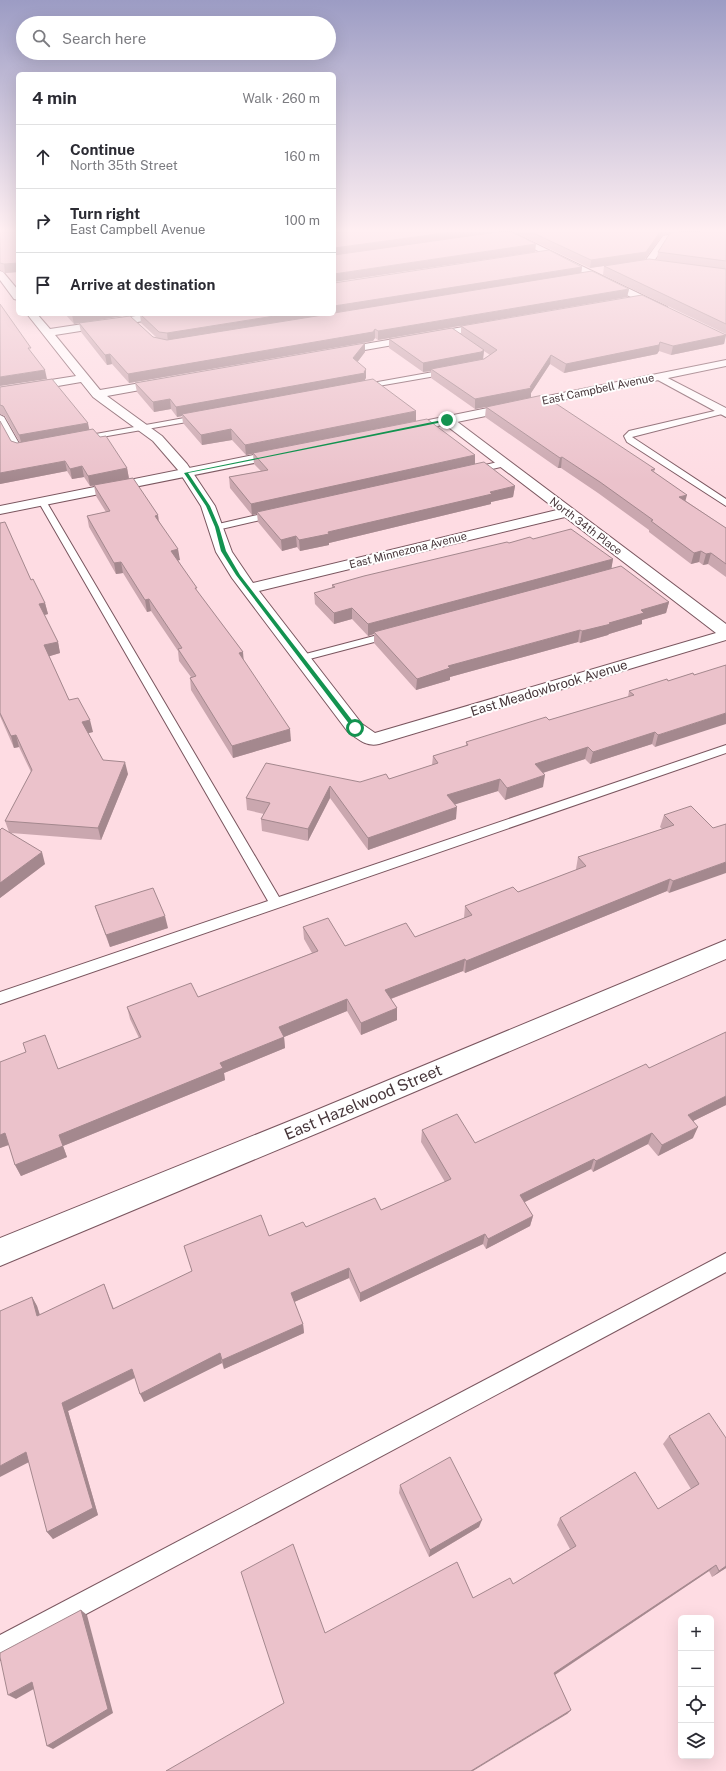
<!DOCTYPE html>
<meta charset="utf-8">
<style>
:root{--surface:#fff;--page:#f2f2f3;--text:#2b2b33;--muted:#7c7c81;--line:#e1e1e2}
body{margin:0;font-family:"Public Sans",sans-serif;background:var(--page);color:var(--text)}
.controls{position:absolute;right:12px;bottom:12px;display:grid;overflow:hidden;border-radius:6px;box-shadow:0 4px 16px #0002}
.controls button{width:36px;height:36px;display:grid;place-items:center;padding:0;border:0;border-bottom:1px solid var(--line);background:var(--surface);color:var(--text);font:20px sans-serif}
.stop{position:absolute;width:12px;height:12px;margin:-9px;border:3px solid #139350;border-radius:50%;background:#fff}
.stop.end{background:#139350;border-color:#fff;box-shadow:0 1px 4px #0008}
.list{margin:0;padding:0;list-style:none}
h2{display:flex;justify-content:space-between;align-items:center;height:52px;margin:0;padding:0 16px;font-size:17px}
h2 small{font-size:13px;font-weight:400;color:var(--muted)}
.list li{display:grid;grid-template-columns:26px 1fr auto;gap:12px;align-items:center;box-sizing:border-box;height:64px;padding:0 16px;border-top:1px solid var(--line)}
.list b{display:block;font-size:15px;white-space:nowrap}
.list p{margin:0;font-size:13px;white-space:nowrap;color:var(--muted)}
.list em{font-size:13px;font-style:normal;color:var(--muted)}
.icon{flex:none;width:22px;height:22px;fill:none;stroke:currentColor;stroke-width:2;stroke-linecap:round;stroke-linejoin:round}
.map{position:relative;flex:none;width:726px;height:1771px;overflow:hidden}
.search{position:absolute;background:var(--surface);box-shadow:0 4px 16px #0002;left:16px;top:16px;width:320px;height:44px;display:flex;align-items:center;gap:10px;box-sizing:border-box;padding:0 14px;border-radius:22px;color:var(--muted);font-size:15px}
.panel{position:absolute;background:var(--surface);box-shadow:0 4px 16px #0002;left:16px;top:72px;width:320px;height:244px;border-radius:6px}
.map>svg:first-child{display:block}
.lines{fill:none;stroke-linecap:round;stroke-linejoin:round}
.service-casing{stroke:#7a565f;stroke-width:2}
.minor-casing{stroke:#7a565f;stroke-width:2}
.tertiary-casing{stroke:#7a565f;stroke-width:2}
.service{fill:#fff;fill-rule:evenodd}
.minor{fill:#fff;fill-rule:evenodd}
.tertiary{fill:#fff;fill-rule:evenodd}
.wall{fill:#caa7af;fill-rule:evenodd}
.shaded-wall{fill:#a4888e}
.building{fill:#ebc2cb;stroke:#a4888e}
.route{fill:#139350}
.labels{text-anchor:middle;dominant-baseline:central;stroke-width:4;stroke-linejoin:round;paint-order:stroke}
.far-street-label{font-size:11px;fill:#47363a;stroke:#fff}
.street-label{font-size:13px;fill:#47363a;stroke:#fff}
.near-street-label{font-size:16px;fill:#47363a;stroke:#fff}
</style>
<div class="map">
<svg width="726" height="1771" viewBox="0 0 726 1771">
<rect width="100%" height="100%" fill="#fedce3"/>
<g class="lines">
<g class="service-casing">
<g id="service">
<path d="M450,369H453V373L361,389L357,387L361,385Z"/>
<path d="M723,409H726V413L632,437L726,499V506L627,442L624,436L629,431Z"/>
<path d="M0,415L4,417L21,447L30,446L34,448L33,450L16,452L0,424Z"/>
<path d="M201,415L205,417L204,419L79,441L75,439L79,437Z"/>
<path d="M502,461L506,464L505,466L471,474L467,471L468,469Z"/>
<path d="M42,498L46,501L279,897L726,745V753L0,1004V992L268,901L38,501Z"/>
<path d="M275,511L280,514L278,516L217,530L212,527L214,525Z"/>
<path d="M393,631L397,632L398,634L397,636L302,661L296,658L298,656Z"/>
<path d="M726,1253V1272L0,1660V1635Z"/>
</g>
</g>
<g class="minor-casing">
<g id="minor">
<path d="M500,232H511L667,307L668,309L667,311H659Z"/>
<path d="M683,232H700L699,234L669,240L651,265L624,270L619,267L624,264L645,261L663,236Z"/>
<path d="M0,271L3,272L18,290V300L14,299L0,280Z"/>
<path d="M27,314H37L50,329L149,314H174L169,317L55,335L100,390L164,379L168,381L170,383L168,385L107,396L162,436L187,464L215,506L232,552L253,583L557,510L443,423L441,420L443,417H451L726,624V640L379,744C366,747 358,739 348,732L232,578L216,552L201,506L178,470L153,441L101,403L93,397L81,382L0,396V388L76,376ZM565,517L716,633L375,733L362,724L259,591Z"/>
<path d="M492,322L496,323L497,325L496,327L336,355L330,352L336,349Z"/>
<path d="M660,374L726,408V417L656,379L654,377Z"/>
<path d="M726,940V959L325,1130L0,1266V1238L307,1114Z"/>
</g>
</g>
<g class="tertiary-casing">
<g id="tertiary">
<path d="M726,360V366L404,433L400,432L398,429L400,426L404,425Z"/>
<path d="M284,449L289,450L291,453L289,456L0,514V506Z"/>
</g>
</g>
<use href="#service" class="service"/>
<use href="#minor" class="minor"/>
<use href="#tertiary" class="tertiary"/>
</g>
<g class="wall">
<path d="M0,232H18V272L5,273L0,270Z"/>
<path d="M514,232H672L662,236L644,260L590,268Z"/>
<path d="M726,232V334L603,275L604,266L722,269L657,260L658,252Z"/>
<path d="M582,267L581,273L629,289L627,297L378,340L375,338L373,341L129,383L112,364L107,365L81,332L79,323L157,338L141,323L140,314Z"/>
<path d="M65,314H123V316L74,324Z"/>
<path d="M461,326L726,334L724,344L671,355L659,351L657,354L564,373L550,364L531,393V398L655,469L654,472L686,501L726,528V577L708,564L703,565L699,562L691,564L649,532V530L598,493L561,468H558L485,417L486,407L475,409L431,378V371L423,372L389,348V339L461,334ZM484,351L490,355L483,359Z"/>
<path d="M365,343V352L357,362L366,369V378L365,380L416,421L475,455V464L515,486L513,497L491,502V504L329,543V545L300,551L297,547L282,551L258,522L257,514L252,515L230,488L229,477L261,471L254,464L253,454L246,455L232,440L202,445L183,423L182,416L177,417L171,409L154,412L137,392L135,383Z"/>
<path d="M0,387L89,430L100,437L127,468L129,478L158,515L159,521L180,560H178L198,593L243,652V659L291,741L233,758L191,690L190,678L191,677L179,661L178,651L151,611L147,612L123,573L116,574L89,527L87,516L106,512L96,496L94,486H90L84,477L72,479L67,471L0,484V421L11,441L17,443H20L5,416L0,414Z"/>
<path d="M0,523L31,580L45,603L48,614L44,615L58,642L60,653L49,656L69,700L93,732L88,733L103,760L128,774L101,840L11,833L45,864L0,898V830L9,832L5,821L31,772L19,747L14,748L0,716Z"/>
<path d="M533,539L613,559L611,569L669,602L666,613L642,620V624L609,634L608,635L580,643L578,642L450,677V680L416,690L374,643V634L368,636L352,619L334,624L315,604L314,593L332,588V585L509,543Z"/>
<path d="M693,673L655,747L652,744L590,764L585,759L543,773V787L505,800L498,791L455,804L456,819L368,850L330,798L308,841L262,831L261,819L264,814L247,810L246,798L389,779L432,765L433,756L466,746V742L549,720L628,697L629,691L668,681Z"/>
<path d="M664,815L713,828L669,893L667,891L465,973L463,971L391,999L397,1008V1020L361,1035L347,1011L284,1037L285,1048L224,1073L225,1080L63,1146L67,1157L21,1176L15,1165L9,1145L0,1148V1062L58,1069L139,1038L130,1019L127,1007L198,997L312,953L304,939L303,927L345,946L415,937L464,918L465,906L518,892L576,870V869L578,857L662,829L660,827Z"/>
<path d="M95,906L168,928L110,947L99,918Z"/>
<path d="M649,1068L726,1105L693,1121V1138L658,1156L648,1144L593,1172L591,1169L524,1202L533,1216L530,1226L486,1249L483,1244L360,1302L349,1278L294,1302L303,1324L304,1333L224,1369L222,1363L144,1402L135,1378L68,1411L98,1515L53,1539L47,1532L29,1462L32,1297L37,1306L40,1315L104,1284L114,1309L192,1271L184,1246L269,1236L306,1227L381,1210L445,1182L421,1142L422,1130L475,1143Z"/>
<path d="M709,1413L726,1568L712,1577L709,1571L555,1675L571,1710L567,1714L284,1703L325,1633L473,1598L513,1584L570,1549L557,1525L560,1518L658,1509L691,1489L663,1444L669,1436Z"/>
<path d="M400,1485L479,1527L429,1557L399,1493Z"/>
</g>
<g class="shaded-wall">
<path d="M452,232H499L334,256V248Z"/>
<path d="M660,232H672L662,236L644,260L590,268L591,260Z"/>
<path d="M536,244L535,252L334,282V274Z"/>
<path d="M18,263V272L5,273L4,264Z"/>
<path d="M582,267L581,275L168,342L167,333L287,314H334V306Z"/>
<path d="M629,289L627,297L378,340V331Z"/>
<path d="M79,314H123V316L74,324L72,315Z"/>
<path d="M375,329V338L373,341L129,383L128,374Z"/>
<path d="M726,335L724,344L671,355L673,346Z"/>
<path d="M660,342L659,351L657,354L564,373L566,364Z"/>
<path d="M365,343V352L353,368V358Z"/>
<path d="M484,350L483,359L431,369V371L423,372V363Z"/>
<path d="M110,354L112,364L107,365L105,355Z"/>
<path d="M551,355L550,364L531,393V398L475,409V399L530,387Z"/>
<path d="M366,369V378L365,379V383L182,414V416L177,417L176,407L364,372Z"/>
<path d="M45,370L47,379L0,386V377Z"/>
<path d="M170,399L171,409L154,412L153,402Z"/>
<path d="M416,411V421L246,455L245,445Z"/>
<path d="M88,423L90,433L22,445L19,435Z"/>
<path d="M231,429L232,440L202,445L201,435Z"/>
<path d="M475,455V466L257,512V514L252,515L251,504Z"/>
<path d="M562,457L561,468H558L560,458Z"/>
<path d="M65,461L67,471L0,484V473Z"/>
<path d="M82,466L84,477L72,479L70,469Z"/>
<path d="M127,468L129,479L90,486L88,476Z"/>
<path d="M515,486L513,497L491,502V504L329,543V545L300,551L299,540L328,532Z"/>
<path d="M687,495L684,506L679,497Z"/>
<path d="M158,515L159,526L155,516Z"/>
<path d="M296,536L297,547L282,551L281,540Z"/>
<path d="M178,549L180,560L173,562L171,551Z"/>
<path d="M701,551L699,562L691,564L694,553Z"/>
<path d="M711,553L708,564L703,565L706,554Z"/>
<path d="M613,559L611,571L374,632V634L368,636V624Z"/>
<path d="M121,562L123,573L116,574L114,563Z"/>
<path d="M149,599L151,611L147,612L145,600Z"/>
<path d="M669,602L666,613L642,620V624L609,634L608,635L580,643L582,631L609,623L641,610Z"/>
<path d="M45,603L48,614L41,616L39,604Z"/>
<path d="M352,608V619L334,624V613Z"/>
<path d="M580,630L578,642L450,677V680L416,690L417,679L448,666Z"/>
<path d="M58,642L60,653L47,657L44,645Z"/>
<path d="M243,652L244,664L239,653Z"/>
<path d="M726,713V724L655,747L658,735Z"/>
<path d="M90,720L93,732L85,734L82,722Z"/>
<path d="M290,729L291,741L233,758L232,746Z"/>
<path d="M655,732L652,744L590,764L593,752Z"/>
<path d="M16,735L19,747L14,748L11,736Z"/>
<path d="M588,747L585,759L533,776L535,764Z"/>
<path d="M125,762L128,774L101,840L98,828Z"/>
<path d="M545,775L543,787L505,800L507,788Z"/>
<path d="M500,779L498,791L447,807V795Z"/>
<path d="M330,786V798L308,841V829Z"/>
<path d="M457,807L456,819L368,850V838Z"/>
<path d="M42,852L45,864L0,898V883Z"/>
<path d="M726,862V873L669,893L673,881Z"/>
<path d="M670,879L667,891L465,973L466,961Z"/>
<path d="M165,916L168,928L110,947L106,935Z"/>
<path d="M465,959L463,971L385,1001V990Z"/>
<path d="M347,999V1011L284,1037L285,1048L224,1073L225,1080L63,1146L67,1157L21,1176L15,1165L59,1135L220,1063L279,1027Z"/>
<path d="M397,1008V1020L361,1035V1023Z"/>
<path d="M726,1096V1105L683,1126L688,1115Z"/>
<path d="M698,1127L693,1138L658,1156L662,1145Z"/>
<path d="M5,1133L11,1144L0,1148V1135Z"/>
<path d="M652,1133L648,1144L593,1172L596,1161Z"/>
<path d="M594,1159L591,1169L517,1206L520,1195Z"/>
<path d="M533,1216L530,1226L486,1249L488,1239Z"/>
<path d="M485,1234L483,1244L360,1302V1293Z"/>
<path d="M349,1268V1278L292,1303L291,1293Z"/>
<path d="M32,1297L37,1306L43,1325L37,1316Z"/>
<path d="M303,1324L304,1333L224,1369L222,1360Z"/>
<path d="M220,1353L222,1363L144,1402L140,1394Z"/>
<path d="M132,1369L136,1377L68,1411L98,1515L53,1539L47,1532L62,1403Z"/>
<path d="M26,1452L33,1460L0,1477V1466Z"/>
<path d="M482,1520L479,1527L429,1557L430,1550Z"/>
<path d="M716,1565L709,1571L550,1678L554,1673Z"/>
<path d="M726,1566V1568L712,1577L719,1571Z"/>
<path d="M81,1610L87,1615L113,1713L53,1749L47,1746Z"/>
<path d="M32,1682L39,1686L16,1699L8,1695Z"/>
<path d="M571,1710L567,1714L473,1771H471Z"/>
</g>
<g class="building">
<path d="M0,232H18V263L4,264L0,263Z"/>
<path d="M339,232H452L334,248V233Z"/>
<path d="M497,232H512L536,244L334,274V255Z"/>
<path d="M531,232H660L646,252L591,260Z"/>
<path d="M674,232H726V261L658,252L670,233Z"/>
<path d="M549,250L582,267L334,306V283Z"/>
<path d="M649,259L726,269V324L604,266Z"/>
<path d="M592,271L629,289L378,331L375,329L373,332L128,374L110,354L105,355L79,323L130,316L153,337L167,340L329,314H334V313Z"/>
<path d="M642,295L726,335L673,346L660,342L659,345L566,364L551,355L530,387L532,388L475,399L431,369L484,359L497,350L461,326Z"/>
<path d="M0,304L31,348H28L45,370L0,377Z"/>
<path d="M140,314H287L167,333L159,332Z"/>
<path d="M452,328L484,350L481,352L423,363L389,339Z"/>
<path d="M365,343L353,358L366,369L364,372L365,373L176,407L170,399L153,402L135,383Z"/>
<path d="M52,379L88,423L19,435L3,406L0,405V387Z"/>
<path d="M373,379L416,411L245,445L231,429L201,435L182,414Z"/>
<path d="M543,395L655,469L651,470L687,495L679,497L726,528V564L711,553L706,554L701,551L694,553L651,521L653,520L600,482L562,457L560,458L486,407Z"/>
<path d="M427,419L475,455L251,504L229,477L268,470L253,453Z"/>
<path d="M0,421L11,441L17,443L93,429L100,437L106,436L127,468L88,476L82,466L70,469L65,461L0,473Z"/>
<path d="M484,462L515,486L490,492L492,494L328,532L329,534L299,540L296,536L281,540L257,512Z"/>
<path d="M133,478L158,515L155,516L178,549L171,551L197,588H195L243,652L239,653L290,729L232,746L190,678L196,676L178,649L182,648L149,599L145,600L121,562L114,563L87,516L110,511L94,485Z"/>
<path d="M5,522L31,580L33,579L45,603L39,604L58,642L44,645L69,700L78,698L90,720L82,722L103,760L125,762L98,828L5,821L32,770L16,735L11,736L0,713V523Z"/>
<path d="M571,529L613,559L368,624L352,608L334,613L314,593L335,587L332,585L364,576L507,542L509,543L530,537L533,539Z"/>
<path d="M621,566L669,602L641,610L644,613L609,623L611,624L582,631L580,630L448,666L450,668L417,679L374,632Z"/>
<path d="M726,665V713L658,735L655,732L593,752L588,747L535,764L545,775L507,788L500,779L447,795L457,807L368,838L330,786L308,829L261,819L270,803L246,798L266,763L360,782L386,774L389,779L438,763L433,756L468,745L466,742L546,717L549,720L634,695L629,691L667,679L668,681L693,673L694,675Z"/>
<path d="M691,806L713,828L726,824V862L673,881L670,879L466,961L465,959L385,990L397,1008L361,1023L347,999L279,1027L284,1037L220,1063L223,1068L59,1135L63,1146L15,1165L5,1133L0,1135V1062L26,1052L23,1043L45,1035L58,1069L141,1037L127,1007L191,983L198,997L318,951L303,927L328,918L345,946L406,923L415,937L472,915L465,906L513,887L518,892L586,866L578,857L674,825L664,815Z"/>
<path d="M2,828L42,852L0,883V830Z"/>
<path d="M153,888L165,916L106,935L95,906Z"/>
<path d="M726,1032V1096L688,1115L698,1127L662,1145L652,1133L596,1161L594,1159L520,1195L533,1216L488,1239L485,1234L360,1293L349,1268L291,1293L303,1324L222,1360L220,1353L140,1394L132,1369L62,1403L93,1508L47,1532L26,1452L0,1466V1311L32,1297L37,1316L104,1284L113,1309L192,1271L184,1246L261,1215L269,1236L303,1222L306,1227L375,1198L381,1210L451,1179L422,1130L457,1114L475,1143L646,1064L649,1068Z"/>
<path d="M709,1413L726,1438V1566L719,1571L716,1565L554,1673L571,1710L471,1771H166L284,1703L241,1572L293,1544L325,1633L457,1562L473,1598L510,1578L513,1584L576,1546L560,1518L635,1472L658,1509L699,1484L669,1436Z"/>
<path d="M450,1457L482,1520L430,1550L400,1485Z"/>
<path d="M81,1610L108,1709L47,1746L32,1682L8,1695L0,1657V1653Z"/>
</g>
<linearGradient id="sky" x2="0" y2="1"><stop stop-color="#9c9cc4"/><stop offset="0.48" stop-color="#ffeff2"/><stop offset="1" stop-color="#ffeff2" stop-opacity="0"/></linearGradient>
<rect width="726" height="480" fill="url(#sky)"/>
<path class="route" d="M447,419L448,421L188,473L210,506L219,527L226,551L240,575L358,728L353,729L236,575L221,551L215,527L206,506L184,473Z"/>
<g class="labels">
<g class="far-street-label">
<text transform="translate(598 389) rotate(-12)">East Campbell Avenue</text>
<text transform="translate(586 526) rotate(37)">North 34th Place</text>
<text transform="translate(408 550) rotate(-14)">East Minnezona Avenue</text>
</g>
<g class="street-label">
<text transform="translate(549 688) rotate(-17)">East Meadowbrook Avenue</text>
</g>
<g class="near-street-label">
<text transform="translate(363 1102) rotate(-23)">East Hazelwood Street</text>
</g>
</g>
</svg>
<div class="controls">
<button>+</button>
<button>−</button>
<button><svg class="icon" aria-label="locate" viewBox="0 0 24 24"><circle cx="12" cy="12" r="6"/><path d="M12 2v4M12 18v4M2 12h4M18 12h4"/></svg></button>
<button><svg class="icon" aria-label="layers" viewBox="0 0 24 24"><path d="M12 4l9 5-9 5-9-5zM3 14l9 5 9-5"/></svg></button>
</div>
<div class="stop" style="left:355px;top:728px"></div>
<div class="stop end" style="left:447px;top:420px"></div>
<div class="search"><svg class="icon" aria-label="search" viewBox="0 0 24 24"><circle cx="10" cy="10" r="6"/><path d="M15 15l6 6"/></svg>Search here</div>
<section class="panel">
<h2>4 min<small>Walk · 260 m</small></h2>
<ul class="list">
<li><svg class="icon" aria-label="ahead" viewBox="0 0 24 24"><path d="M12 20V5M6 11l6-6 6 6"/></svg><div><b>Continue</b><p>North 35th Street</p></div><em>160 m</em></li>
<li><svg class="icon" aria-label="right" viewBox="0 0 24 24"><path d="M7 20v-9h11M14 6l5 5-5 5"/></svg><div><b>Turn right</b><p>East Campbell Avenue</p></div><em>100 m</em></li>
<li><svg class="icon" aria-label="arrive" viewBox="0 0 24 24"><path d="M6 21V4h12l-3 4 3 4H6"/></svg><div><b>Arrive at destination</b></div></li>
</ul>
</section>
</div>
